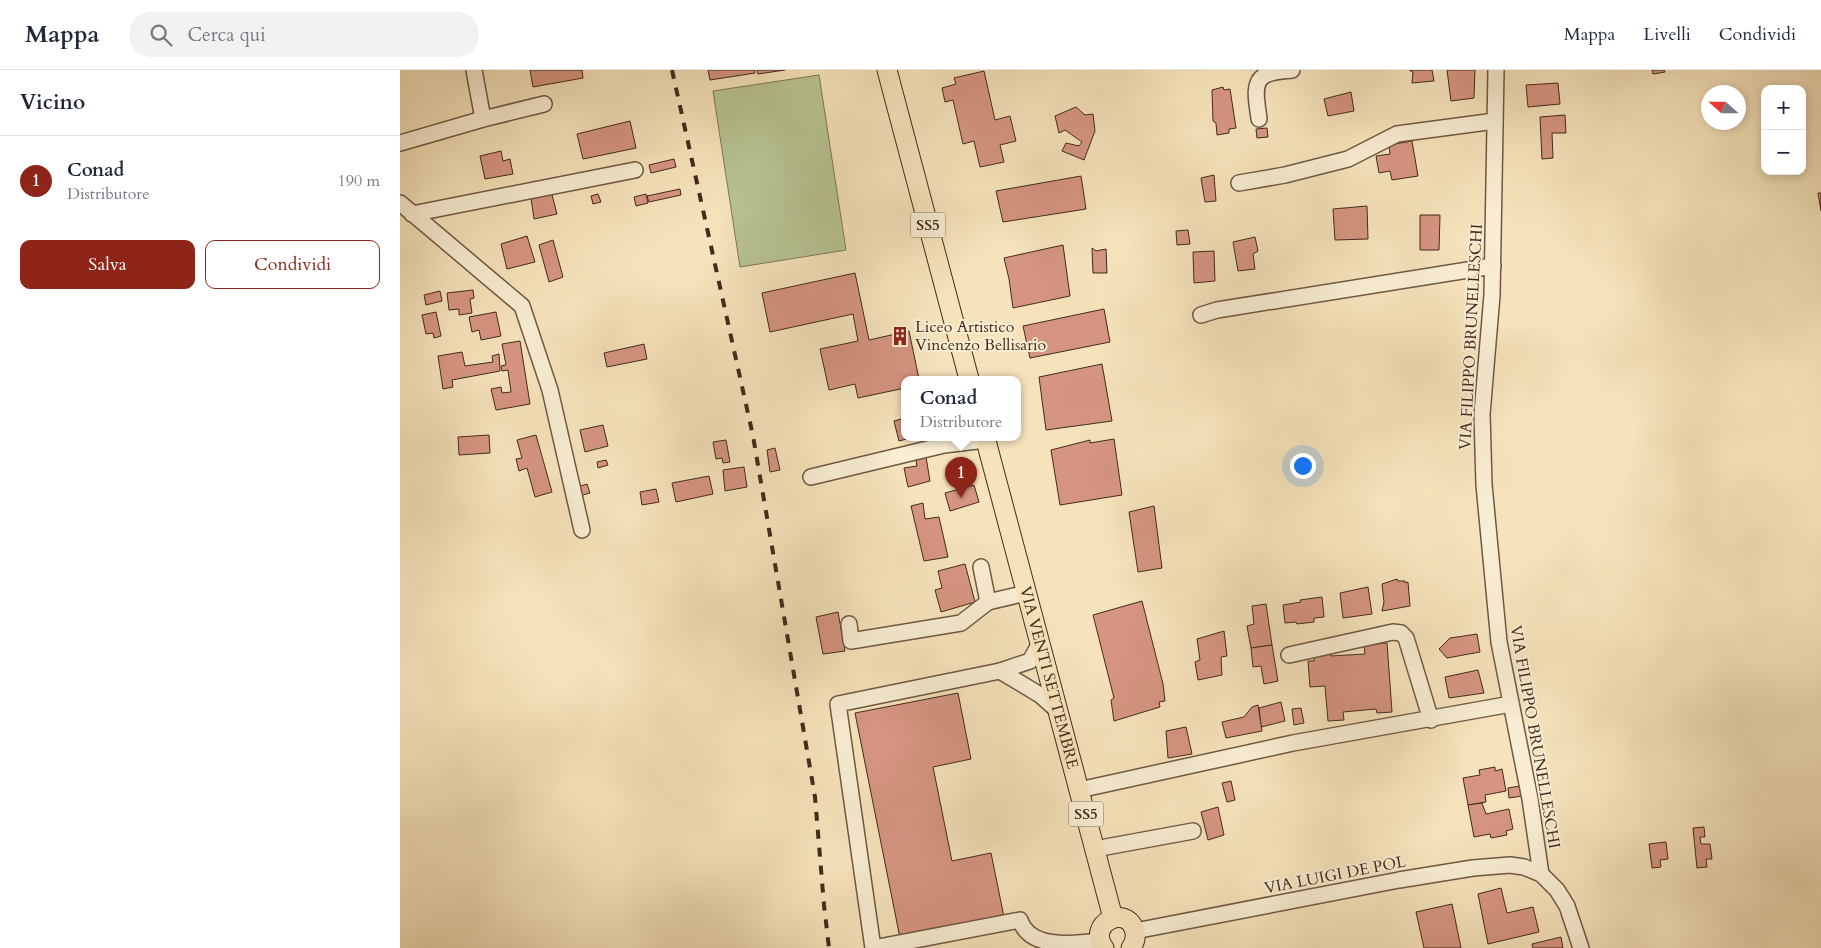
<!DOCTYPE html>
<html lang="it">
<meta charset="utf-8">
<style>
:root{--surface:#fff;--page:#f2f2f3;--text:#1f2937;--muted:#747a83;--line:#e0e1e3;--accent:#8f2418}
body{margin:0;font-family:Cardo,serif;background:var(--page);color:var(--text)}
.controls{position:absolute;right:15px;top:15px;display:grid;overflow:hidden;border-radius:10px;box-shadow:0 2px 8px #0003}
.controls button{width:45px;height:45px;display:grid;place-items:center;padding:0;border:0;border-bottom:1px solid var(--line);background:var(--surface);color:var(--text);font:25px sans-serif}
.compass{position:absolute;left:1301px;top:15px;width:45px;height:45px;border-radius:50%;background:var(--surface);box-shadow:0 2px 8px #0003;rotate:291deg}
.you{position:absolute;left:902px;top:395px;width:18px;height:18px;margin:-12px;border:4px solid #fff;border-radius:50%;background:#1a73e8;box-shadow:0 0 0 8px #1a73e833}
.badge{display:grid;place-items:center;width:32px;height:32px;border-radius:50%;background:var(--accent);color:#fff;font-size:16px;font-weight:700}
.pin{position:absolute;translate:-50% -41px;filter:drop-shadow(0 1px 2px #0008)}
.pin::after{content:'';position:absolute;top:26px;width:18px;height:15px;background:inherit;clip-path:polygon(0 0,100% 0,50% 100%)}
.popup{position:absolute;left:501px;top:306px;width:120px;height:65px;box-sizing:border-box;display:grid;place-content:center;border-radius:10px;background:var(--surface);filter:drop-shadow(0 1px 4px #0005);font-size:16px;white-space:nowrap;color:var(--muted)}
.popup b{font-size:19px;color:var(--text)}
.popup::after{content:'';position:absolute;left:50%;top:100%;margin-left:-10px;border:10px solid transparent;border-top-color:var(--surface)}
.list{margin:0;padding:0;list-style:none}
h2{display:flex;justify-content:space-between;align-items:center;height:65px;margin:0;padding:0 20px;font-size:21px}
h2 small{font-size:16px;font-weight:400;color:var(--muted)}
.list li{display:grid;grid-template-columns:32px 1fr auto;gap:15px;align-items:center;box-sizing:border-box;height:90px;padding:0 20px;border-top:1px solid var(--line)}
.list b{display:block;font-size:19px;white-space:nowrap}
.list p{margin:0;font-size:16px;white-space:nowrap;color:var(--muted)}
.list em{font-size:16px;font-style:normal;color:var(--muted)}
.actions{display:flex;gap:10px;padding:15px 20px}
.actions a{flex:1;padding:11px 0;border:1px solid var(--accent);border-radius:10px;text-align:center;font-size:18px;color:var(--accent)}
.actions .main{background:var(--accent);color:#fff}
.icon{flex:none;width:28px;height:28px;fill:none;stroke:currentColor;stroke-width:2;stroke-linecap:round;stroke-linejoin:round}
.map{position:relative;flex:none;width:1421px;height:878px;overflow:hidden}
header{display:flex;align-items:center;gap:30px;box-sizing:border-box;height:70px;padding:0 25px;background:var(--surface);border-bottom:1px solid var(--line)}
header strong{font-size:24px}
nav{display:flex;gap:28px;margin-inline-start:auto;font-size:18px}
.search{width:350px;height:45px;background:var(--page);display:flex;align-items:center;gap:12px;box-sizing:border-box;padding:0 18px;border-radius:28px;color:var(--muted);font-size:19px}
main{display:flex}
aside{flex:1;background:var(--surface)}
.map>svg:first-child{display:block}
.green{fill:#b8c493;stroke:#7e7758}
.building{fill:#d69581;stroke:#432a1d}
.lines{fill:none;stroke-linecap:round;stroke-linejoin:round}
.minor-casing{stroke:#705844;stroke-width:18}
.major-casing{stroke:#432a1d;stroke-width:21}
.minor{stroke:#f9edd3;stroke-width:15}
.major{stroke:#f6e3bb;stroke-width:19}
.rail{stroke:#432a1d;stroke-width:4;stroke-dasharray:9 9;stroke-linecap:butt}
.labels{text-anchor:middle;dominant-baseline:central;stroke-width:4;stroke-linejoin:round;paint-order:stroke}
.shield{fill:#f9edd3;stroke:#7a6454;stroke-width:1}
.shield-label{font-size:15px;font-weight:bold;fill:#432a1d}
.poi-label{font-size:16px;fill:#432a1d;stroke:#f9edd3;text-anchor:start}
.street-label{font-size:16px;fill:#432a1d;stroke:#f9edd3}
</style>
<header>
<strong>Mappa</strong>
<div class="search"><svg class="icon" aria-label="search" viewBox="0 0 24 24"><circle cx="10" cy="10" r="6"/><path d="M15 15l6 6"/></svg>Cerca qui</div>
<nav><a>Mappa</a><a>Livelli</a><a>Condividi</a></nav>
</header>
<main>
<aside>
<h2>Vicino<small></small></h2>
<ul class="list">
<li><span class="badge">1</span><div><b>Conad</b><p>Distributore</p></div><em>190 m</em></li>
</ul>
<div class="actions"><a class="main">Salva</a><a>Condividi</a></div>
</aside>
<div class="map">
<svg width="1421" height="878" viewBox="0 0 1421 878">
<rect width="100%" height="100%" fill="#f6e3bb"/>
<filter id="stains"><feTurbulence type="fractalNoise" baseFrequency=".004" numOctaves="4"/><feColorMatrix values="0 0 0 0 .2 0 0 0 0 .09 0 0 0 0 .02 0 0 0 .5 -.17"/></filter>
<radialGradient id="worn" r=".72"><stop offset=".6" stop-color="#630" stop-opacity="0"/><stop offset="1" stop-color="#630" stop-opacity=".3"/></radialGradient>
<path class="green" d="M419,5L446,180L340,197L313,21Z"/>
<g class="building">
<path d="M130,0H182L183,8L133,17Z"/>
<path d="M308,0H355V3L310,10Z"/>
<path d="M357,0H385L358,4Z"/>
<path d="M1009,0H1032L1034,11L1012,13L1013,2Z"/>
<path d="M1047,0H1075L1074,28L1051,31Z"/>
<path d="M1252,0H1264L1265,2L1253,4Z"/>
<path d="M584,1L595,50L610,46L616,71L600,75L604,92L580,97L574,71L563,74L553,30L545,32L542,18L556,14L554,8Z"/>
<path d="M1158,13L1160,34L1128,37L1126,15Z"/>
<path d="M823,17L824,20L830,19L836,58L829,59V63L817,65L816,53L813,51L812,20Z"/>
<path d="M951,22L954,41L928,46L924,29Z"/>
<path d="M676,37L685,45L693,44L695,61L684,90L662,81L666,73L679,76L682,72L665,60L659,63L655,46Z"/>
<path d="M1165,45L1166,63H1152L1153,88L1142,89L1140,47Z"/>
<path d="M230,51L236,78L183,89L177,64Z"/>
<path d="M867,58L868,67L857,68L856,59Z"/>
<path d="M1012,71L1018,106L992,110L990,101L979,103L976,86L990,84L989,75Z"/>
<path d="M101,81L103,91L110,89L113,104L85,109L80,86Z"/>
<path d="M274,89L276,97L251,103L249,95Z"/>
<path d="M814,105L816,131L805,132L801,108Z"/>
<path d="M681,106L686,139L603,152L596,121Z"/>
<path d="M150,117L157,144L134,149L130,121Z"/>
<path d="M280,119L281,125L249,132L247,126Z"/>
<path d="M1418,123H1421V141Z"/>
<path d="M198,124L201,132L193,134L191,126Z"/>
<path d="M246,124L248,133L236,136L234,127Z"/>
<path d="M967,136L968,169L935,170L933,139Z"/>
<path d="M1020,145H1040L1039,180H1020Z"/>
<path d="M788,160L790,174L777,175L776,161Z"/>
<path d="M127,166L135,192L107,199L101,174Z"/>
<path d="M855,167L858,181L853,184L855,199L838,201L833,172Z"/>
<path d="M153,170L163,207L149,212L139,175Z"/>
<path d="M663,175L670,226L613,238L609,209L604,188Z"/>
<path d="M692,178L696,181L706,179L707,203H693Z"/>
<path d="M814,181L815,211L794,213L793,182Z"/>
<path d="M455,203L469,270L509,261L519,309H505V318L458,328L455,314L429,320L420,279L458,271L453,244L370,262L362,223Z"/>
<path d="M73,220L74,228L70,229L72,243L59,245V239L49,240L47,223Z"/>
<path d="M40,221L42,231L26,235L24,225Z"/>
<path d="M704,239L710,272L630,288L623,256Z"/>
<path d="M36,242L41,266L34,268L33,263L26,264L22,245Z"/>
<path d="M96,242L101,266L81,270L79,260L72,262L69,247Z"/>
<path d="M120,271L130,334L96,340L91,319L101,317L102,323L111,322L108,300L102,301L101,296L106,295L102,274Z"/>
<path d="M244,274L247,289L207,297L204,283Z"/>
<path d="M62,282L65,296L93,292L92,286L99,284L100,301L52,310L53,317L43,319L38,286Z"/>
<path d="M702,294L712,351L646,360L639,307Z"/>
<path d="M505,348V367H514L499,371L494,351Z"/>
<path d="M203,355L208,376L185,382L180,360Z"/>
<path d="M89,365L90,383L59,385L58,367Z"/>
<path d="M136,365L152,422L135,427L127,398L119,401L116,389L122,388L117,370Z"/>
<path d="M714,369L722,425L660,435L651,380L690,370V373Z"/>
<path d="M326,370L330,392L323,393L322,388L316,389L313,372Z"/>
<path d="M375,378L380,400L370,402L367,380Z"/>
<path d="M525,381L530,411L508,417L504,398L517,396L515,385Z"/>
<path d="M206,390L208,395L198,398L197,392Z"/>
<path d="M344,397L347,417L325,421L323,400Z"/>
<path d="M309,406L313,424L276,432L272,413Z"/>
<path d="M187,414L190,423L179,426L177,417Z"/>
<path d="M574,415L579,432L550,441L545,423Z"/>
<path d="M256,419L259,432L242,435L240,422Z"/>
<path d="M523,433L525,449L539,447L548,487L524,491L511,436Z"/>
<path d="M754,436L762,498L738,502L729,442Z"/>
<path d="M565,494L575,532L541,542L535,520L542,518L538,501Z"/>
<path d="M997,509L998,511H1005V513L1008,512L1010,536L982,541L984,532L982,514Z"/>
<path d="M968,517L972,544L943,548L940,523Z"/>
<path d="M922,527L924,547L914,548V552L897,554L896,552L885,553L883,535L901,532L900,530Z"/>
<path d="M742,531L763,614L765,631L759,632L760,637L714,651L711,630L714,628L693,545Z"/>
<path d="M866,534L872,575L851,578L847,556L854,554L852,536Z"/>
<path d="M438,542L445,581L423,584L416,547Z"/>
<path d="M824,561L827,586L821,587L822,605L798,610L795,592L800,590L797,569Z"/>
<path d="M1077,564L1080,582L1047,588L1039,579L1050,568Z"/>
<path d="M987,573L992,642L977,643L976,639L943,642L944,650L928,651L925,616L910,617L908,591H914V582L931,581V586L965,584L964,575Z"/>
<path d="M872,575L878,611L864,614L861,596L853,597L851,578Z"/>
<path d="M1078,600L1084,623L1049,628L1045,607Z"/>
<path d="M558,623L571,689L533,697L552,791L591,783L604,847L500,868L455,643Z"/>
<path d="M881,632L885,651L861,657L859,638Z"/>
<path d="M858,635L862,661L826,668L822,652L844,647L852,637Z"/>
<path d="M901,638L904,653L894,655L892,639Z"/>
<path d="M786,657L792,684L768,688L766,661Z"/>
<path d="M1095,697V701L1102,699L1106,721L1085,725L1086,732L1068,735L1063,708L1080,705L1079,700Z"/>
<path d="M831,711L835,730L827,732L822,713Z"/>
<path d="M1120,716L1122,726L1109,728L1108,718Z"/>
<path d="M1082,733L1086,744L1109,739L1113,759L1106,761L1107,765L1091,768L1090,764L1074,767L1068,735Z"/>
<path d="M818,737L824,765L808,770L801,742Z"/>
<path d="M1304,757L1305,767H1300L1301,774H1310L1312,789H1306L1307,797L1297,798L1293,758Z"/>
<path d="M1266,772L1268,789L1260,790L1261,797L1252,798L1249,774Z"/>
<path d="M1101,818L1107,843L1133,837L1139,862L1088,874L1078,824Z"/>
<path d="M1052,834L1061,878H1024L1016,842Z"/>
<path d="M1161,867L1163,878H1133L1132,874Z"/>
</g>
<g class="lines">
<g class="minor-casing">
<g id="minor">
<path d="M74,0L83,49"/>
<path d="M1096,0L1092,225L1082,344L1084,415L1099,572L1130,729L1141,804"/>
<path d="M859,49C858,37 851,13 864,6C871,1 884,1 892,0"/>
<path d="M0,73L83,49L144,34"/>
<path d="M839,113L885,105L948,89L997,64L1095,51"/>
<path d="M0,133L122,236L150,320L182,460"/>
<path d="M12,144L235,100"/>
<path d="M801,245L817,240L1093,196"/>
<path d="M411,407L544,375L585,370"/>
<path d="M581,497L588,532L626,523"/>
<path d="M449,554L451,571L561,553L588,532"/>
<path d="M640,573L630,591L600,601L438,634L473,878L620,850C629,878 669,875 699,871"/>
<path d="M889,585L993,562L1001,563L1006,568L1031,650"/>
<path d="M600,601L640,625L657,640"/>
<path d="M679,720L893,673L1111,634"/>
<path d="M695,779L793,761"/>
<path d="M735,861L999,810L1073,798L1110,795L1124,797L1141,804L1157,820L1167,836L1181,878"/>
</g>
</g>
<g class="major-casing">
<g id="major">
<path d="M487,0L569,309"/>
<path id="s1" d="M585,367L713,848"/>
<path d="M704,878C686,854 726,834 734,859C737,866 735,872 731,878"/>
</g>
</g>
<use href="#minor" class="minor"/>
<use href="#major" class="major"/>
<path class="rail" d="M272,0L353,366L415,727L424,835L429,878"/>
</g>
<defs>
<g id="building-bare" transform="scale(1.5)"><path d="M-4-6H4V6H1V3H-1V6H-4ZM-2.5-4.3h1.7v1.8h-1.7ZM.8-4.3h1.7v1.8H.8ZM-2.5-1h1.7V.8h-1.7ZM.8-1h1.7V.8H.8Z" fill="#8f2418" stroke="#f9edd3" stroke-width="2.5" paint-order="stroke"/></g>
</defs>
<g fill-rule="evenodd">
<use href="#building-bare" x="500" y="266"/>
</g>
<g class="labels">
<g class="shield">
<rect x="510.5" y="142.5" width="35" height="25" rx="4"/>
<rect x="668.5" y="731.5" width="35" height="25" rx="4"/>
</g>
<g class="shield-label">
<text x="528" y="155">SS5</text>
<text x="686" y="744">SS5</text>
</g>
<g class="poi-label">
<text x="515" y="257">Liceo Artistico<tspan x="515" dy="18">Vincenzo Bellisario</tspan></text>
</g>
<g class="street-label">
<text transform="translate(1071 267) rotate(-87)">VIA FILIPPO BRUNELLESCHI</text>
<text stroke="none"><textPath href="#s1" startOffset="249">VIA VENTI SETTEMBRE</textPath></text>
<text transform="translate(1135 667) rotate(80)">VIA FILIPPO BRUNELLESCHI</text>
<text transform="translate(935 805) rotate(-11)">VIA LUIGI DE POL</text>
</g>
</g>
<rect width="100%" height="100%" filter="url(#stains)"/>
<rect width="100%" height="100%" fill="url(#worn)"/>
</svg>
<div class="controls">
<button>+</button>
<button>−</button>
</div>
<svg class="compass" viewBox="-18 -18 36 36"><path d="M0-13l5 13h-10z" fill="#e53935"/><path d="M0 13l5-13h-10z" fill="#747a83"/></svg>
<div class="you"></div>
<div class="pin badge" style="left:561px;top:428px">1</div>
<div class="popup"><b>Conad</b>Distributore</div>
</div>
</main>
